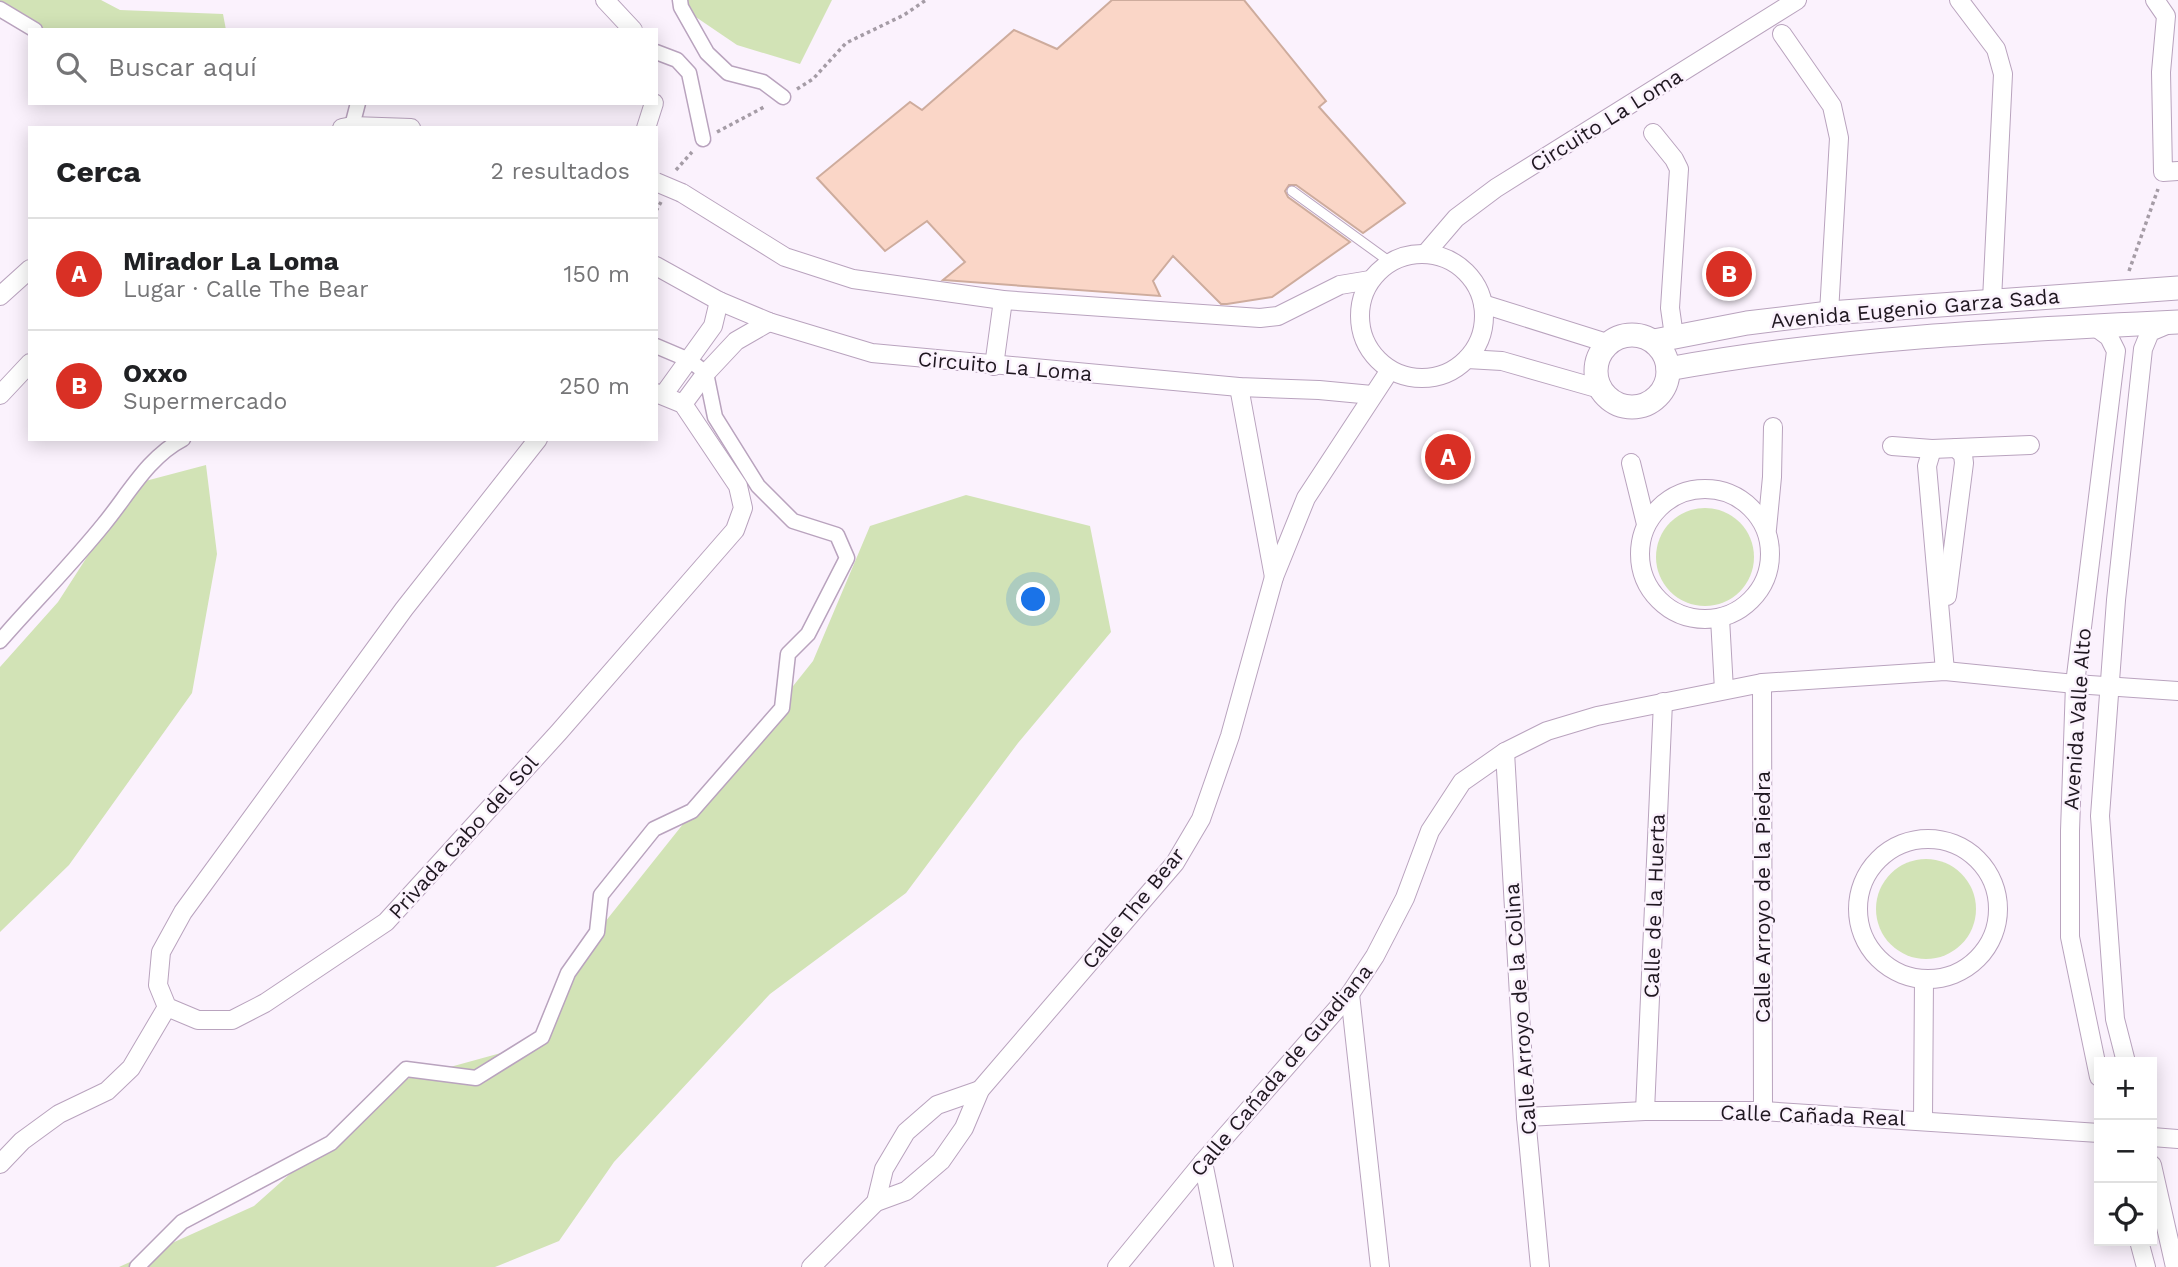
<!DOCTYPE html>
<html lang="es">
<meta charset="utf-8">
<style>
:root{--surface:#fff;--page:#f6f6f6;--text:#202124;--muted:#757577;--line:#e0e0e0;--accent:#d93025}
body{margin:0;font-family:"Work Sans",sans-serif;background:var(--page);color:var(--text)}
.controls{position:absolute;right:21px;bottom:21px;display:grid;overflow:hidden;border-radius:0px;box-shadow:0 4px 18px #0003}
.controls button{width:63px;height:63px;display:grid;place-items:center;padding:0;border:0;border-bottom:2px solid var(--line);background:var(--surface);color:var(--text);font:35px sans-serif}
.you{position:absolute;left:1034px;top:600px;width:24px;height:24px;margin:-18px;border:5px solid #fff;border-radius:50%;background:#1a73e8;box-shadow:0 0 0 10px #1a73e833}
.badge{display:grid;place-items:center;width:46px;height:46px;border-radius:50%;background:var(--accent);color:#fff;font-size:23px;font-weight:700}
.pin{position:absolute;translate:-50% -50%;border:4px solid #fff;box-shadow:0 2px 7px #0006}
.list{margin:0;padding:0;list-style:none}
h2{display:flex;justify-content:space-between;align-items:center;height:91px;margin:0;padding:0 28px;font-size:30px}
h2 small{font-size:23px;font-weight:400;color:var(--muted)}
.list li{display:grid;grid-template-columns:46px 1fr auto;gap:21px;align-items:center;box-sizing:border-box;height:112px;padding:0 28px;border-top:2px solid var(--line)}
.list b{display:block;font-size:26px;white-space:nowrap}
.list p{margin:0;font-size:23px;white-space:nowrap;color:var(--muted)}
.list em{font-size:23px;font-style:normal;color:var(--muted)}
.icon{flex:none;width:38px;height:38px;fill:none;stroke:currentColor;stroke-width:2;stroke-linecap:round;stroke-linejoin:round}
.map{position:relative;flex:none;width:2178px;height:1267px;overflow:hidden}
.search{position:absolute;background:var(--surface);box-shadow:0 4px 18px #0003;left:28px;top:28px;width:630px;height:77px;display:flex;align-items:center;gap:18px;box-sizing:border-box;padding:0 24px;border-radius:0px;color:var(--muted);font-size:26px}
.panel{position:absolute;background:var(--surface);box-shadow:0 4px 18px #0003;left:28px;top:126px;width:630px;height:315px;border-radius:0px}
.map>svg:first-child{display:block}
.green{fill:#d2e3b6}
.building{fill:#fad6c7;stroke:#ceac9d;stroke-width:2}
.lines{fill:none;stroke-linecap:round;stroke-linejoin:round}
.service-casing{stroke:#b9a3be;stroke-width:11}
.pedestrian-casing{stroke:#b9a3be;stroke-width:17}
.minor-casing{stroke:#b9a3be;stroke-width:20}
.tertiary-casing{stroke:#b9a3be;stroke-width:25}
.path{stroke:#a59ca6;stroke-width:3.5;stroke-dasharray:3.5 3.5;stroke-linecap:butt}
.service{stroke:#fff;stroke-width:9}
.pedestrian{stroke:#fff;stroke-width:14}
.minor{stroke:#fff;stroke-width:18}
.tertiary{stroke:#fff;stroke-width:23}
.minor-bridge-casing{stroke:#b9a3be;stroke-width:20;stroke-linecap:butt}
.minor-bridge{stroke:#fff;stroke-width:18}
.labels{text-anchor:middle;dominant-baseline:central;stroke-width:5;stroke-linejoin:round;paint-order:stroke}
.street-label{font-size:21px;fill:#1f1720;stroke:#fbf2fd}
</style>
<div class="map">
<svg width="2178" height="1267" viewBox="0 0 2178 1267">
<rect width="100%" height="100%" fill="#fbf2fd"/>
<g class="green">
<path d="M0,0H101L120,10L223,14L226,30H42L0,19Z"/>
<path d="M682,0H832L800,64L737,45L681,7Z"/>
<path d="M206,465L217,554L192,693L69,865L0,932V667L58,602L134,484Z"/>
<path d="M966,495L1090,526L1111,632L1018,743L906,893L770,994L614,1162L559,1241L495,1267H119L254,1206L392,1083L530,1045L597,932L813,661L870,526Z"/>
<circle cx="1705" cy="557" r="49"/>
<circle cx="1926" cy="909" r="50"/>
</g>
<path class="building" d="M1112,0H1244L1326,101L1319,107L1405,203L1363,233L1296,185H1289L1285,191L1288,197L1350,242L1272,297L1227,304H1221L1173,256L1153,281L1160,296L943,280L965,262L927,221L885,251L817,178L910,102L922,110L1014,30L1057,49Z"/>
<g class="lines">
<g class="service-casing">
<path id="service" d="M1292,191L1390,262"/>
</g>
<g class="pedestrian-casing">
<g id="pedestrian">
<path d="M680,0L681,7L707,53L728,73L763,82L783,97"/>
<path d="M0,9L35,30"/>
<path d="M656,52L677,60L689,73L703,139"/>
<path d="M352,126L358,103"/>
<path d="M0,641C34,602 71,565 104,524C128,495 148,457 183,439"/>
<path d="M137,1267L182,1222L331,1143L406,1069L476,1078L542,1037L568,973L597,932L601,895L654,829L692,811L782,708L788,654L808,634L847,558L837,535L793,521L758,486L715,417L706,373L689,360L656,346"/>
</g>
</g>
<g class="minor-casing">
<g id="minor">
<path d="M605,0L633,30"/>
<path d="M1959,0L1996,49L2003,74L1992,300"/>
<path d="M2155,0L2166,16L2161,72L2163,172L2178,171"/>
<path d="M1782,34L1832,106L1839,138L1829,313"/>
<path d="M342,128L352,126L411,128"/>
<path d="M646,128L654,103"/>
<path d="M1653,133L1674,159L1679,169L1670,308L1674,336"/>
<path d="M682,193L785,257L853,279L1003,300L1260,318L1278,316L1340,285L1370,280"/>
<path d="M1426,253L1456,218L1496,188L1797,0"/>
<circle cx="1422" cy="316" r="62"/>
<path d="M656,266L719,301L769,322L872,353L1239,387L1319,390L1372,395"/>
<path d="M0,296L30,269"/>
<path d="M1483,304L1607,343"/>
<path d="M2094,326L2109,337L2116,351L2075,684L2070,831V937L2099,1077"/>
<path d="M1467,359L1502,361L1600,389"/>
<path d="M994,366L1003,300"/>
<path d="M1239,387L1274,577"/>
<path d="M664,394L713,326L719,301"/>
<path d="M0,395L30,363"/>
<path d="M683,404L706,373L736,341L769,322"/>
<path d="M538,439L404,609L183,912L161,952L158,985L167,1007L198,1020H232L265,1003L386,922L559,732L735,530L743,508L738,486L683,404L656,393"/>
<path d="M1892,446L1932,449L2030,445"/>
<path d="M1932,449L1927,466L1945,671"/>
<path d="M1631,463L1646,524"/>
<circle cx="1705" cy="554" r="65"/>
<path d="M1767,529L1772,477L1773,427"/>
<path d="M1947,596L1964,463L1963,455L1956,448"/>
<path d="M1720,618L1724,690"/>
<path d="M1762,683L1763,1111"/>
<path d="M1505,752L1526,1117L1540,1267"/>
<circle cx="1928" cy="909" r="70"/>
<path d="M1350,994L1380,1267"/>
<path d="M2126,1062L2115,1019L2100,816L2116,600L2143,349L2150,332L2169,324"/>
<path d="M1645,1111L1663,702"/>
<path d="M1526,1117L1645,1111H1763L2099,1133"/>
<path d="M1923,1120L1924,979"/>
<path d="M2152,1137L2178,1139"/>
<path d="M1203,1162L1224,1267"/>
<path d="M0,1164L22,1141L59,1114L107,1091L131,1068L167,1007"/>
<path d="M2152,1165L2175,1267"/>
<path d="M876,1202L884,1169L906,1132L937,1105L980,1090"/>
<path d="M2139,1241L2146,1267"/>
<path d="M811,1267L876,1202L906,1191L941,1161L964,1128L980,1090L1175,863L1201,819L1230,736L1274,577L1306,498L1390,370"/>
<path d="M1117,1267L1203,1162L1350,994L1375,956L1405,898L1430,831L1462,782L1505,752L1547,731L1597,716L1762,683L1945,671L2075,684L2178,691"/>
</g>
</g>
<g class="tertiary-casing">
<g id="tertiary">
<circle cx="1632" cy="371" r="36"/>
<path d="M1654,341L1747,323L1829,313L2178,288"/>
<path d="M1668,369C1837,338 2007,330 2178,322"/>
</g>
</g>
<g class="path">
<path d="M797,89L813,79L846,43L904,15L926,0"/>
<path d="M717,132L766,106"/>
<path d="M676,170L692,152"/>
<path d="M656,211L661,202"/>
<path d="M2129,271L2158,189"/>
</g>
<use href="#service" class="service"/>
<use href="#pedestrian" class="pedestrian"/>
<use href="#minor" class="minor"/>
<use href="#tertiary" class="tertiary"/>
<g class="minor-bridge-casing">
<path id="minor-bridge" d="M656,182L682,193"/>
</g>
<use href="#minor-bridge" class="minor-bridge"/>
</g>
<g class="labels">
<g class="street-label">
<text transform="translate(1606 120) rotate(-32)">Circuito La Loma</text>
<text transform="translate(1915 308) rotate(-5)">Avenida Eugenio Garza Sada</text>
<text transform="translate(1005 366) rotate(5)">Circuito La Loma</text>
<text transform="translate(2077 719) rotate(-86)">Avenida Valle Alto</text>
<text transform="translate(463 837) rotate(-48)">Privada Cabo del Sol</text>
<text transform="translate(1762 897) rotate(-90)">Calle Arroyo de la Piedra</text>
<text transform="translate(1654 906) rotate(-88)">Calle de la Huerta</text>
<text transform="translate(1133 908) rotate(-51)">Calle The Bear</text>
<text transform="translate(1520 1009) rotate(-94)">Calle Arroyo de la Colina</text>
<text transform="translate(1281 1070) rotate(-50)">Calle Cañada de Guadiana</text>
<text transform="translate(1813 1115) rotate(2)">Calle Cañada Real</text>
</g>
</g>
</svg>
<div class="controls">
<button>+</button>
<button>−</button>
<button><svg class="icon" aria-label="locate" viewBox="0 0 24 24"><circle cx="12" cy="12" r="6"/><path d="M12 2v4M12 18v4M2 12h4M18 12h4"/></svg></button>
</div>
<div class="you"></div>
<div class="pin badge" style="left:1448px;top:457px">A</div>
<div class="pin badge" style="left:1729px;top:274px">B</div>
<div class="search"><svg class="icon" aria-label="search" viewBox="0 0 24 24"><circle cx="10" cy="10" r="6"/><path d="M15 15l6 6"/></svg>Buscar aquí</div>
<section class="panel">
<h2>Cerca<small>2 resultados</small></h2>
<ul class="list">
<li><span class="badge">A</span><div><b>Mirador La Loma</b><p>Lugar · Calle The Bear</p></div><em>150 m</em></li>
<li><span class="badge">B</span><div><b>Oxxo</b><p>Supermercado</p></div><em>250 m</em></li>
</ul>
</section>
</div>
